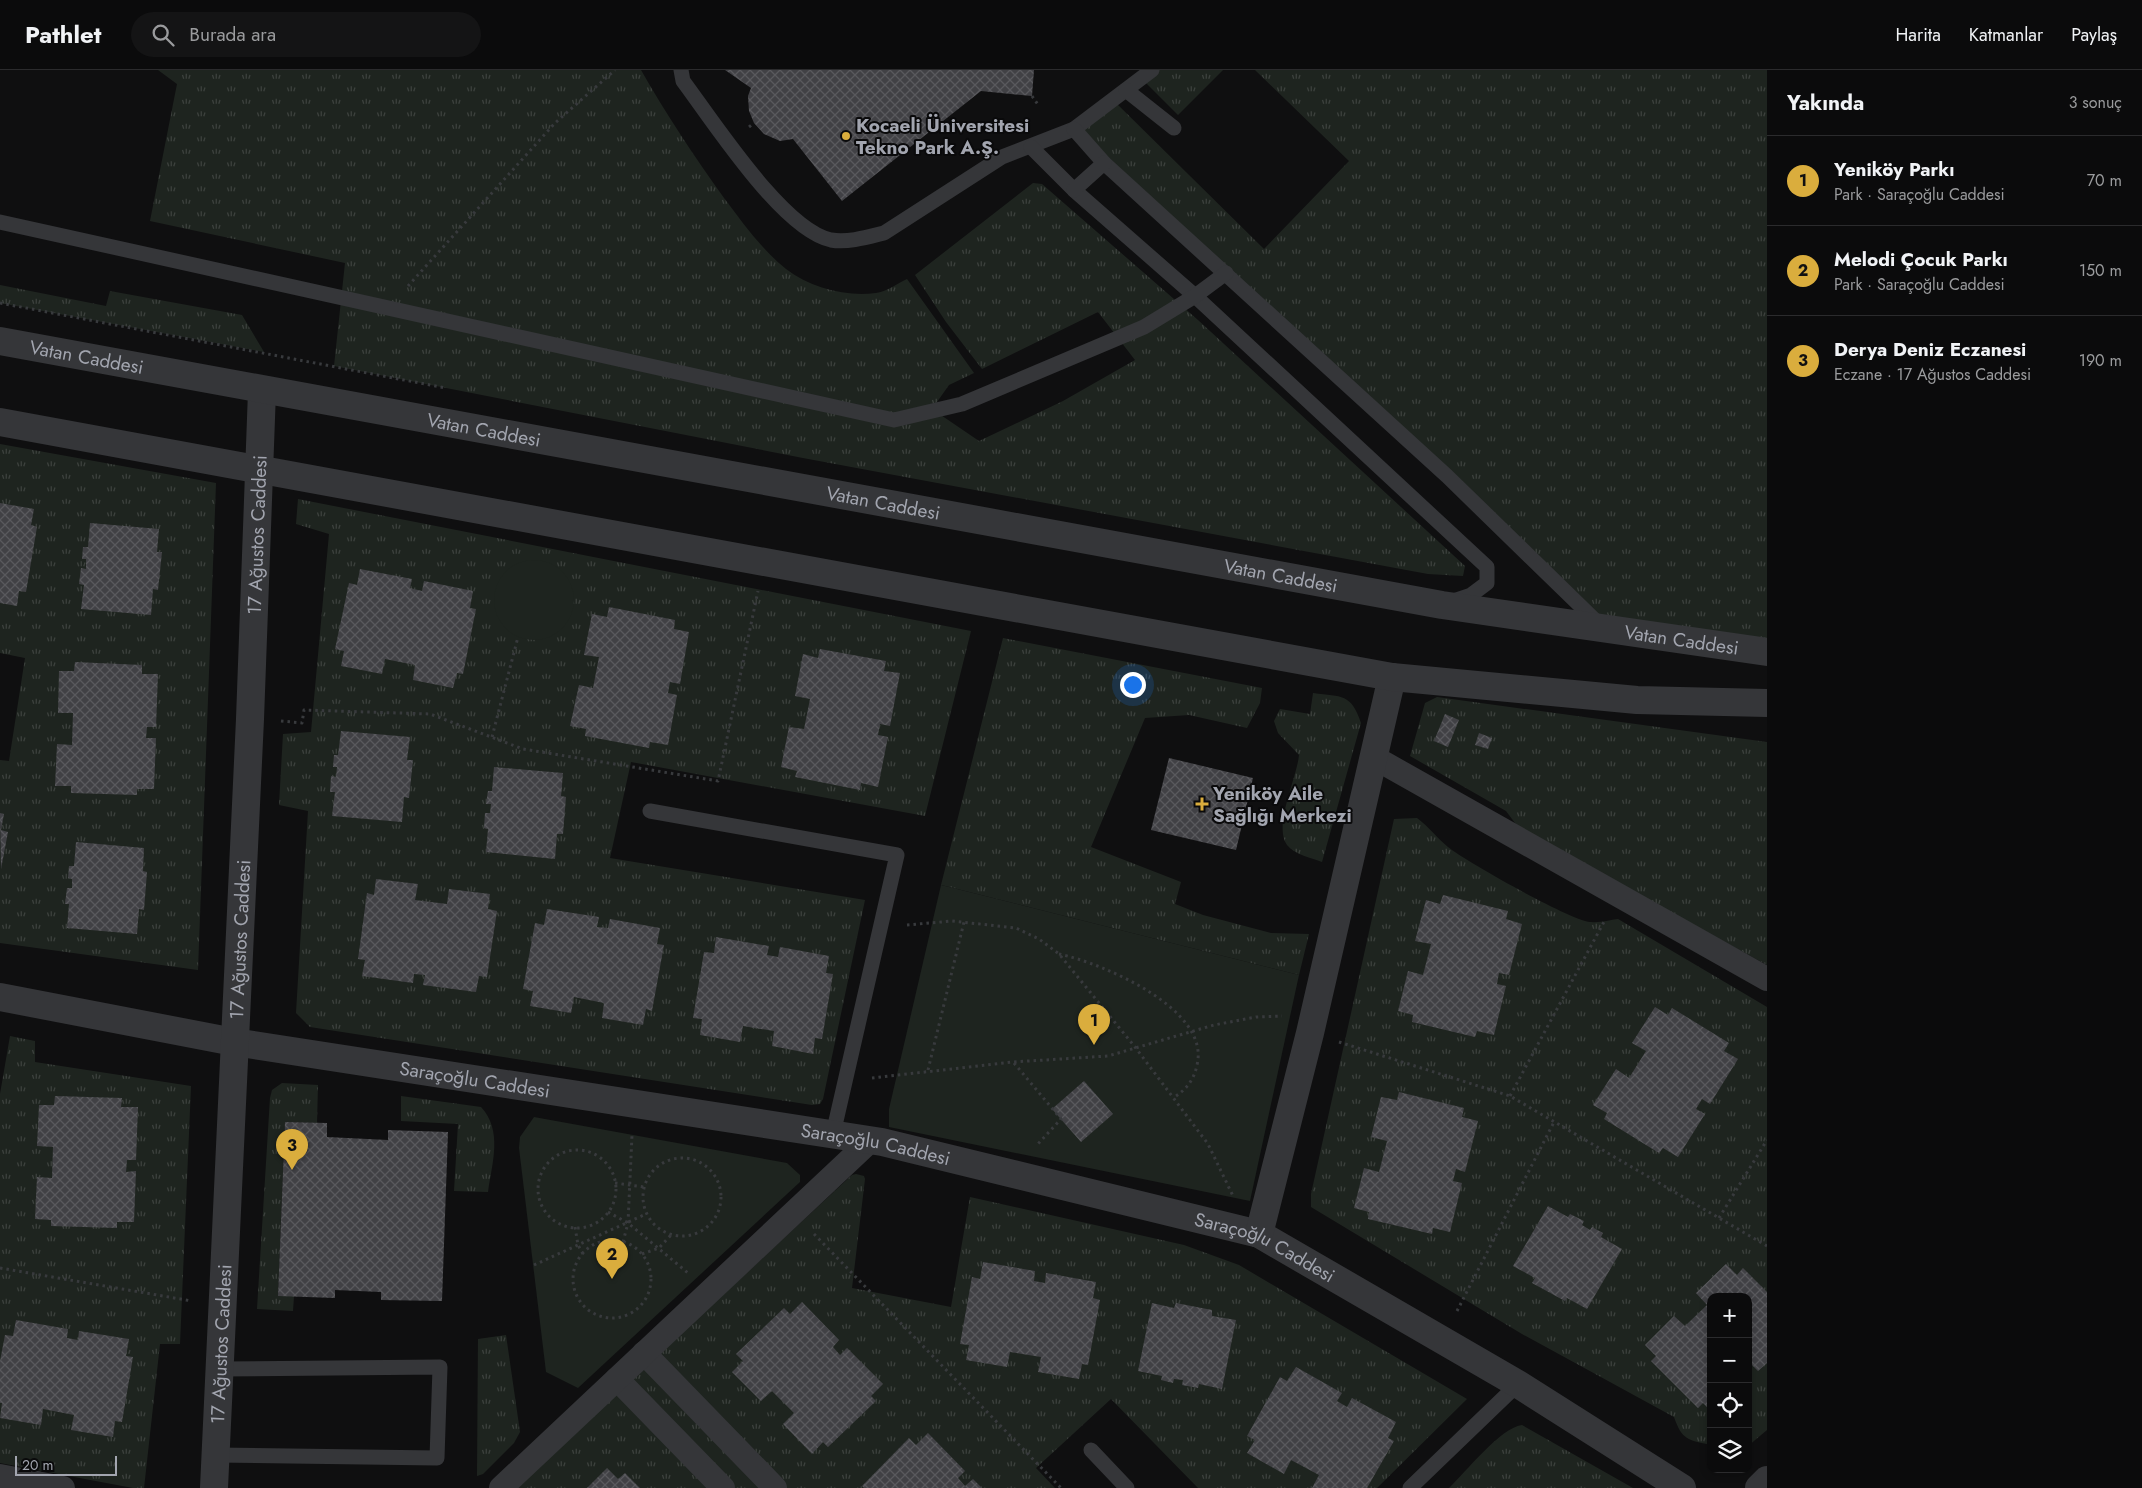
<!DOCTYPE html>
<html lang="tr">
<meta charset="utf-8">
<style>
:root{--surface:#0b0b0c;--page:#141415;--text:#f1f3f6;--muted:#9a9b9d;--line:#2b2b2d;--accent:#daad3d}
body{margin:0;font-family:Jost,sans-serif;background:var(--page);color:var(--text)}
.controls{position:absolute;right:15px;bottom:15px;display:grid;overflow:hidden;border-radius:10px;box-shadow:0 2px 8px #0003}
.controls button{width:45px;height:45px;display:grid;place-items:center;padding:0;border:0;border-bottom:1px solid var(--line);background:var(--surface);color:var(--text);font:25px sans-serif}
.scale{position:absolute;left:15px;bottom:12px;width:102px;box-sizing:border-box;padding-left:5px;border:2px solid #a2a5af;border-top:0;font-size:14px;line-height:18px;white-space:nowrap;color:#a2a5af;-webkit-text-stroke:4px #0a0a0b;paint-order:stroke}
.you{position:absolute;left:1132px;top:614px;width:18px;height:18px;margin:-12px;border:4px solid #fff;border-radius:50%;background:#1a73e8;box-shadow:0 0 0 8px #1a73e833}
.badge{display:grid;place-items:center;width:32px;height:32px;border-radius:50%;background:var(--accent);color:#111;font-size:16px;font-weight:700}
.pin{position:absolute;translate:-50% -41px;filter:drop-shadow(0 1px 2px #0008)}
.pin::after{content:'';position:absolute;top:26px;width:18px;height:15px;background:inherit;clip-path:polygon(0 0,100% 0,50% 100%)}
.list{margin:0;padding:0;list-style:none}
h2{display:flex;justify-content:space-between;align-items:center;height:65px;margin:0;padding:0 20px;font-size:21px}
h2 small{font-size:16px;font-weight:400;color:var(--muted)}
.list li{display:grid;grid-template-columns:32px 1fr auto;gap:15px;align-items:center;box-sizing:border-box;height:90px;padding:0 20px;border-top:1px solid var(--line)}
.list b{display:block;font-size:19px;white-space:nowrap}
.list p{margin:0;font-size:16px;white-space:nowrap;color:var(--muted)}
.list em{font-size:16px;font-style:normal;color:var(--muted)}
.icon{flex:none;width:28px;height:28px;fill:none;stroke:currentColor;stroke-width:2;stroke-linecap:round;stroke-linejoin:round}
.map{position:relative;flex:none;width:1767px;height:1418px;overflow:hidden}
header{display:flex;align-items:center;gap:30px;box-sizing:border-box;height:70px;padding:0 25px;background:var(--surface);border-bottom:1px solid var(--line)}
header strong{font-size:24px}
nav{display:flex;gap:28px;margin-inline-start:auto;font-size:18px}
.search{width:350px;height:45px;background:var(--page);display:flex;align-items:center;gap:12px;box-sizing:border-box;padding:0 18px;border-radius:28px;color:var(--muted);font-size:19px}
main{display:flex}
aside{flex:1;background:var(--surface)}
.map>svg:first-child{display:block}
.grass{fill:url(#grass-tufts)}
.park{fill:#1e241f}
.building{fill:url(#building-cross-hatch)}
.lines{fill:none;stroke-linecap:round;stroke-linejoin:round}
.path{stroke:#383a3d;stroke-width:3;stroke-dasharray:2.5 4;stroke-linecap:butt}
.service{stroke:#353639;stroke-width:15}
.pedestrian{stroke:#353639;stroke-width:24}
.minor{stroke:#353639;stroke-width:28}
.tertiary{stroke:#353639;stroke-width:28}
.poi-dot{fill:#daad3d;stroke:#0a0a0b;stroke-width:2}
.labels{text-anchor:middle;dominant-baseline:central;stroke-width:4;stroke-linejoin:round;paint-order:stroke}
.poi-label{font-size:19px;font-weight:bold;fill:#a2a5af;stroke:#0a0a0b;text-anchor:start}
.street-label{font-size:19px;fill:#a2a5af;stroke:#0a0a0b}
</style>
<header>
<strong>Pathlet</strong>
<div class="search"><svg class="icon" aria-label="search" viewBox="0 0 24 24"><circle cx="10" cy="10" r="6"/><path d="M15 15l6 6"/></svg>Burada ara</div>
<nav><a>Harita</a><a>Katmanlar</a><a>Paylaş</a></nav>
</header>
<main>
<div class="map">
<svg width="1767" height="1418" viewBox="0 0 1767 1418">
<defs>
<pattern id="grass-tufts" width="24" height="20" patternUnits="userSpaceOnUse" patternTransform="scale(1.25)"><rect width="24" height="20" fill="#1e241f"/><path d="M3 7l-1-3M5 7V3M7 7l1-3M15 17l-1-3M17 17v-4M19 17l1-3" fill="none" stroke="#3c413d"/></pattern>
<pattern id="building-cross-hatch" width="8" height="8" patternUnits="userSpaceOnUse" patternTransform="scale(1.25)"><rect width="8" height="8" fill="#414145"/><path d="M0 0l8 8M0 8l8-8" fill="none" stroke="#59595d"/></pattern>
</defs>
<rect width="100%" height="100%" fill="#0f0f10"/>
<g class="grass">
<path d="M158,0H641C666,44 694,86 724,128C743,153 761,179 786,199C811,218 846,227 876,223C886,222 898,213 907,209L974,303L949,315L932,339L979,371L1063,331L1135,290L1098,242L982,299L946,252L915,205L1033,113L1042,114L1198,250L1465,496L1463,506L1428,504L803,388L334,296L345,193L150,151L177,14Z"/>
<path d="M1152,0H1223L1178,45L1141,8Z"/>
<path d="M1255,0H1767V582L1603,558L1074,59L1113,30L1264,179L1349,91Z"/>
<path d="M0,215L106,236L110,221L242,245L264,282L0,233Z"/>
<path d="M0,374L216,413L198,900L0,873V690L9,691L25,588L0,583Z"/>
<path d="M298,429L971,561L925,746L631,692L610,788L865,830L823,1029L820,1034L812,1035L310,957L296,943L308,741L279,735L283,664L311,662L329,464L296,454Z"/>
<path d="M1003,568L1262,618L1260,633L1247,658L1189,645L1145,648L1091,777L1181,812L1175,834L1203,845L1271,863L1309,864L1299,905L941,815Z"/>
<path d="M1313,623C1342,627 1351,623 1361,653L1322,792C1312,788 1295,785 1287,775C1273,756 1297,708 1299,685L1278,663L1274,651L1280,639L1310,644Z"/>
<path d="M1437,627L1767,672V895L1521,761L1506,741L1410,686L1425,633Z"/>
<path d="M1417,748C1429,757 1437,768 1448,777C1465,791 1573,852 1591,852C1600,853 1610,850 1618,849L1767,937V1360L1748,1376V1227H1711V1375C1688,1370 1682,1370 1674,1347L1522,1264L1311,1137V1124L1394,749Z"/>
<path d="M10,966L35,971V992L191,1016L180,1274H160L144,1418H133L0,1393V1024Z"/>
<path d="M282,1013L318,1015L317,1053L285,1052L278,1226H294L293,1241L257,1239L270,1028L272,1020Z"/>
<path d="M401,1026L481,1037C503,1061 492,1093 488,1122L454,1121L458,1054L401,1051Z"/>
<path d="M856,1104L864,1106L865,1109L852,1218L951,1237L970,1127L1184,1175L1239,1195L1467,1329L1377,1418H1198L1111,1329L1036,1398L1055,1418H515L852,1105Z"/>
<path d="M506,1265L520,1362L514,1373L483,1404L477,1406L478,1269Z"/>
<path d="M1522,1355L1633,1418H1449C1466,1402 1500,1358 1522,1355Z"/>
</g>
<g class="park">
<circle cx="534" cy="530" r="40"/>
<path d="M941,815L1299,905L1250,1131L889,1057V1039Z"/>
<path d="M534,1047L787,1093L800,1105V1112L578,1318L546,1302L519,1078L520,1067Z"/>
</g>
<g class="building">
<path d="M725,0H1034L1032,26L981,21L842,131L793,69L780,71L764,64L754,53L749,41L748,26L751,18Z"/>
<path d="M0,433L34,439L31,455L37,457L26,522L19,521L17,536L0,533Z"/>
<path d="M90,453L159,459L157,482H162L158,520L153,519L151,545L81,539L84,515L79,514L81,498L86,499V489H82L83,477H88Z"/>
<path d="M360,499L412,509L410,518L422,521L424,511L473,521L470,538L476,539L463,604L457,603L453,618L413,610L415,595L385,589L382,604L341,596L344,581L335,579L349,513L357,515Z"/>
<path d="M609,537L675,550L674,559L689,562L680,614L670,612L668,623L677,625L668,675L650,672L649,678L585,666L586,659L570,656L579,615L593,618L599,587L584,585L592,544L607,547Z"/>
<path d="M820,579L886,591L884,601L900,603L890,656L880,654L878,665L888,667L878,717L861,713L860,720L795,707L797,701L781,697L789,657L804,659L810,629L795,626L803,584L818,588Z"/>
<path d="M75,592L142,595V604H158L156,657H147L146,668H156L154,719H137V725L71,723V716H55L57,674L72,675L73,643H58L59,601H74Z"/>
<path d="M1445,644L1459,650L1448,677L1434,671Z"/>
<path d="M341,661L410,667L407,690H413L409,728L404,727L402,752L332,746L335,722H330L331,706L336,707L337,697H333L334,685H338Z"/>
<path d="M1479,663L1492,668L1488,679L1475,675Z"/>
<path d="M1169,688L1253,708L1236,780L1151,760Z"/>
<path d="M494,697L563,703L561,726L566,727L563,764H557L555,789L486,782L488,759L484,758L485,743H490L491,734H486L488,721H492Z"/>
<path d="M0,743L4,744L1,760L8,762L1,799Z"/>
<path d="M76,772L144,778L143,801L147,802L144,840L139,839L137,864L67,858L69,834H65L67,818H72V809L68,808L69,796H74Z"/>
<path d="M376,809L418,814L415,830L447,834L449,819L490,824L488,839L497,841L487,907L479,906L476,922L423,915L425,905L414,904L413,913L362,906L365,890L358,889L367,823L374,825Z"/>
<path d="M1443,825L1508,841L1506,849L1522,854L1509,905L1499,903L1497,914L1506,916L1494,965L1477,961L1475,967L1412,952L1413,945L1398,941L1408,901L1423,905L1431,874L1415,871L1426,830L1440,834Z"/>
<path d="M547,839L599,847L597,857L608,858L610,849L660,858L657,874L664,875L652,941L646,939L643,955L602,948L604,933L574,927L571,943L530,936L533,921L523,919L535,853L544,855Z"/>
<path d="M716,867L769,876L767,885L778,887L780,877L829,886L826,903L833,904L822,969L815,968L813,984L772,976L774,961L743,956L740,972L700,965L702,949L693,948L704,882L714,883Z"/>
<path d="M1655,937L1668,945L1672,938L1729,973L1724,981L1738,989L1710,1034L1702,1029L1696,1039L1705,1044L1678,1087L1663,1078L1659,1083L1604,1049L1607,1043L1593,1035L1616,999L1629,1008L1646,981L1632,973Z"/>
<path d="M1084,1011L1113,1044L1081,1072L1052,1039Z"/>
<path d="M1399,1022L1464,1038L1462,1047L1478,1051L1465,1102L1456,1099L1453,1111L1462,1113L1450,1162L1433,1158L1432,1164L1368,1149L1369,1142L1354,1138L1364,1098L1379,1102L1387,1071L1371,1067L1381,1027L1397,1030Z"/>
<path d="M55,1026L122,1028L121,1037H138L136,1090H127L126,1102L136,1101L134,1152H117V1158L51,1156V1150L35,1149L37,1107L52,1108L53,1077L37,1076L39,1035H54Z"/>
<path d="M285,1052L327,1053V1067L388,1070V1060L448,1062L442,1231L381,1230V1222L335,1220V1228L278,1226Z"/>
<path d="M1548,1136L1568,1147L1570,1144L1584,1151L1582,1155L1590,1160L1592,1157L1603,1163L1601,1167L1622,1179L1587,1239L1567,1228L1565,1231L1532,1213L1535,1208L1513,1196Z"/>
<path d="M983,1192L1035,1201L1034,1211L1045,1213L1046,1203L1096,1212L1093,1228L1100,1230L1088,1295L1082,1294L1079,1309L1038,1302L1041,1287L1010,1282L1007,1297L966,1290L969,1275L960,1274L972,1207L980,1209Z"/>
<path d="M1726,1194L1737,1205L1743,1198L1767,1222V1293L1758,1301L1751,1294L1748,1298V1227H1711V1341L1703,1333L1698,1338L1651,1291L1656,1286L1645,1275L1674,1246L1685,1256L1707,1235L1696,1223Z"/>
<path d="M802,1232L839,1270L833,1277L840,1285L847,1278L883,1314L871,1326L876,1331L828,1377L823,1372L812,1384L783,1354L794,1343L772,1321L761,1331L732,1302L743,1291L736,1284L784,1238L790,1244Z"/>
<path d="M1152,1233L1174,1238L1176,1233L1212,1240V1246L1236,1250L1222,1319L1199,1314L1198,1318L1182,1315L1183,1310L1174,1309L1173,1313L1161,1310L1162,1306L1138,1301Z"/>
<path d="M16,1250L68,1259L67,1268L78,1270L79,1261L129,1269L126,1286L133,1287L122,1352L115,1351L113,1367L71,1360L74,1345L43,1339L41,1355L0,1348L2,1333H0V1291L5,1265L13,1266Z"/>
<path d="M1296,1297L1342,1323L1337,1331L1347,1337L1352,1328L1396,1352L1388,1368L1394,1371L1367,1418H1312L1319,1405L1291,1390L1284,1404L1247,1383L1255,1370L1247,1366L1280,1307L1287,1311Z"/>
<path d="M928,1363L965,1401L958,1408L965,1416L973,1409L982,1418H864L862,1416L909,1368L916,1375Z"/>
<path d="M607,1398L618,1409L625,1403L640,1418H587Z"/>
</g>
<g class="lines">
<g class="path">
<path d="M1032,26L1039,36"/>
<path d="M749,57L754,53"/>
<path d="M408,216L555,53L615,0"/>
<path d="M0,233L446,318"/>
<path d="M281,651L302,653L304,640L430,644L523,679L718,711L758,521"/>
<path d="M492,667L518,567"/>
<path d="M907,855L952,851L1016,858L1039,869L1059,884L1135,977L1208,1074L1233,1126"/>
<path d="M1059,884C1102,893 1211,939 1197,995C1194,1010 1186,1020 1173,1028"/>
<path d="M1339,972L1510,1026L1767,1176"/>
<path d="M1014,993L1061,1049L1036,1076"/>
<path d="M928,1000L964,852"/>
<path d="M872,1008L1013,992L1108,986L1214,955L1256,947L1282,946"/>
<path d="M1510,1026L1605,850"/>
<circle cx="577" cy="1119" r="39"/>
<circle cx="682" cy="1127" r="39"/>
<path d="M615,1113L644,1117"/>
<path d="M608,1142L628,1153L688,1203"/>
<path d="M1719,1148L1767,1070"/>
<path d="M575,1157L578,1175L583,1184"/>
<path d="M814,1164L1061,1418"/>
<circle cx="612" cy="1209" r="39"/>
<path d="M623,1172L628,1153L632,1065"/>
<path d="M642,1184L659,1178L671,1165"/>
<path d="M534,1195L646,1144"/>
<path d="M0,1198L192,1231"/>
<path d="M1457,1241L1554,1052"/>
</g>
<g class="service">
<path d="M681,0L683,11C713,51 783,160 831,170C848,173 868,167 884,163L1002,87L1074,59L1152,0"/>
<path d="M1126,20L1174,58"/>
<path d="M1074,59L1104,93L1447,406L1600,555"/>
<path d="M1031,77L1074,120L1195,226L1487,497V513L1471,525L1453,531"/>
<path d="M1074,120L1104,93"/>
<path d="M0,152L894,350L962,334L1144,257L1195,226L1226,203"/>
<path d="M650,741L897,785L833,1064"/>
<path d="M1091,1380L1127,1418"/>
<path d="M216,1385L437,1388L440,1297L220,1299"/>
<path d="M1410,1418L1518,1314"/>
</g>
<g class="pedestrian">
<path d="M1375,688L1767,909"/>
<path d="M644,1283L775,1418"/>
<path d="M617,1309L723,1418"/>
<path d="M0,1406L63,1418"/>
<path d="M501,1418L871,1070"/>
</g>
<g class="minor">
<path id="s1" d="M0,927L234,972L882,1072L1259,1164L1518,1314L1682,1418"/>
<path d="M1259,1164L1310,963L1392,607"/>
<path id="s2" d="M214,1418L250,649L262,321"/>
<path d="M1759,1418L1767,1410"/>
</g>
<g class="tertiary">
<path id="s3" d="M0,271L1442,535L1767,582"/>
<path d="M0,352L1392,607L1637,630L1767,633"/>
</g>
</g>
<g class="poi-dot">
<circle cx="846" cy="66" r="5"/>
<path d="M1199.5 726.5h5v5h5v5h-5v5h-5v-5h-5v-5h5z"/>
</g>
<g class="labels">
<g class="poi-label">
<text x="856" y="55">Kocaeli Üniversitesi<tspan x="856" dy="22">Tekno Park A.Ş.</tspan></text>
<text x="1213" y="723">Yeniköy Aile<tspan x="1213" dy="22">Sağlığı Merkezi</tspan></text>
</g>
<g class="street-label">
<text stroke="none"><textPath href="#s3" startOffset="88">Vatan Caddesi</textPath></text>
<text stroke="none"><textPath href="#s3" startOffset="492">Vatan Caddesi</textPath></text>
<text stroke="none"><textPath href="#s3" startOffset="898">Vatan Caddesi</textPath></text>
<text stroke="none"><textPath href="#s2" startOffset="954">17 Ağustos Caddesi</textPath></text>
<text stroke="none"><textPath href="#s3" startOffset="1302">Vatan Caddesi</textPath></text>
<text stroke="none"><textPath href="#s3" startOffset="1708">Vatan Caddesi</textPath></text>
<text stroke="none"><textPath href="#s2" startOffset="549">17 Ağustos Caddesi</textPath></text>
<text stroke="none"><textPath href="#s1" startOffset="482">Saraçoğlu Caddesi</textPath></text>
<text stroke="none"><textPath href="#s1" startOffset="888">Saraçoğlu Caddesi</textPath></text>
<text stroke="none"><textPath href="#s1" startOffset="1292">Saraçoğlu Caddesi</textPath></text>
<text stroke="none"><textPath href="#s2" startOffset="144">17 Ağustos Caddesi</textPath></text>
</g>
</g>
</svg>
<div class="controls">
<button>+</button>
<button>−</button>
<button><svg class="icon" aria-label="locate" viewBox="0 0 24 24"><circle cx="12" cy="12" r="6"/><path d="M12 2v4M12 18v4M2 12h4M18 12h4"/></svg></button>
<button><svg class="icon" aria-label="layers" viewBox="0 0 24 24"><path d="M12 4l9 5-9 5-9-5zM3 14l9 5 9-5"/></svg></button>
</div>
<div class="scale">20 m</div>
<div class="you"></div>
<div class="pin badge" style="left:1094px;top:975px">1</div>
<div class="pin badge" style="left:612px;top:1209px">2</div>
<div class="pin badge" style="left:292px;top:1100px">3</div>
</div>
<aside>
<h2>Yakında<small>3 sonuç</small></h2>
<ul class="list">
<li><span class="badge">1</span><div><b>Yeniköy Parkı</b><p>Park · Saraçoğlu Caddesi</p></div><em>70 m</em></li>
<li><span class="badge">2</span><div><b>Melodi Çocuk Parkı</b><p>Park · Saraçoğlu Caddesi</p></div><em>150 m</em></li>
<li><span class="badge">3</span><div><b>Derya Deniz Eczanesi</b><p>Eczane · 17 Ağustos Caddesi</p></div><em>190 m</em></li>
</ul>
</aside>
</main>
